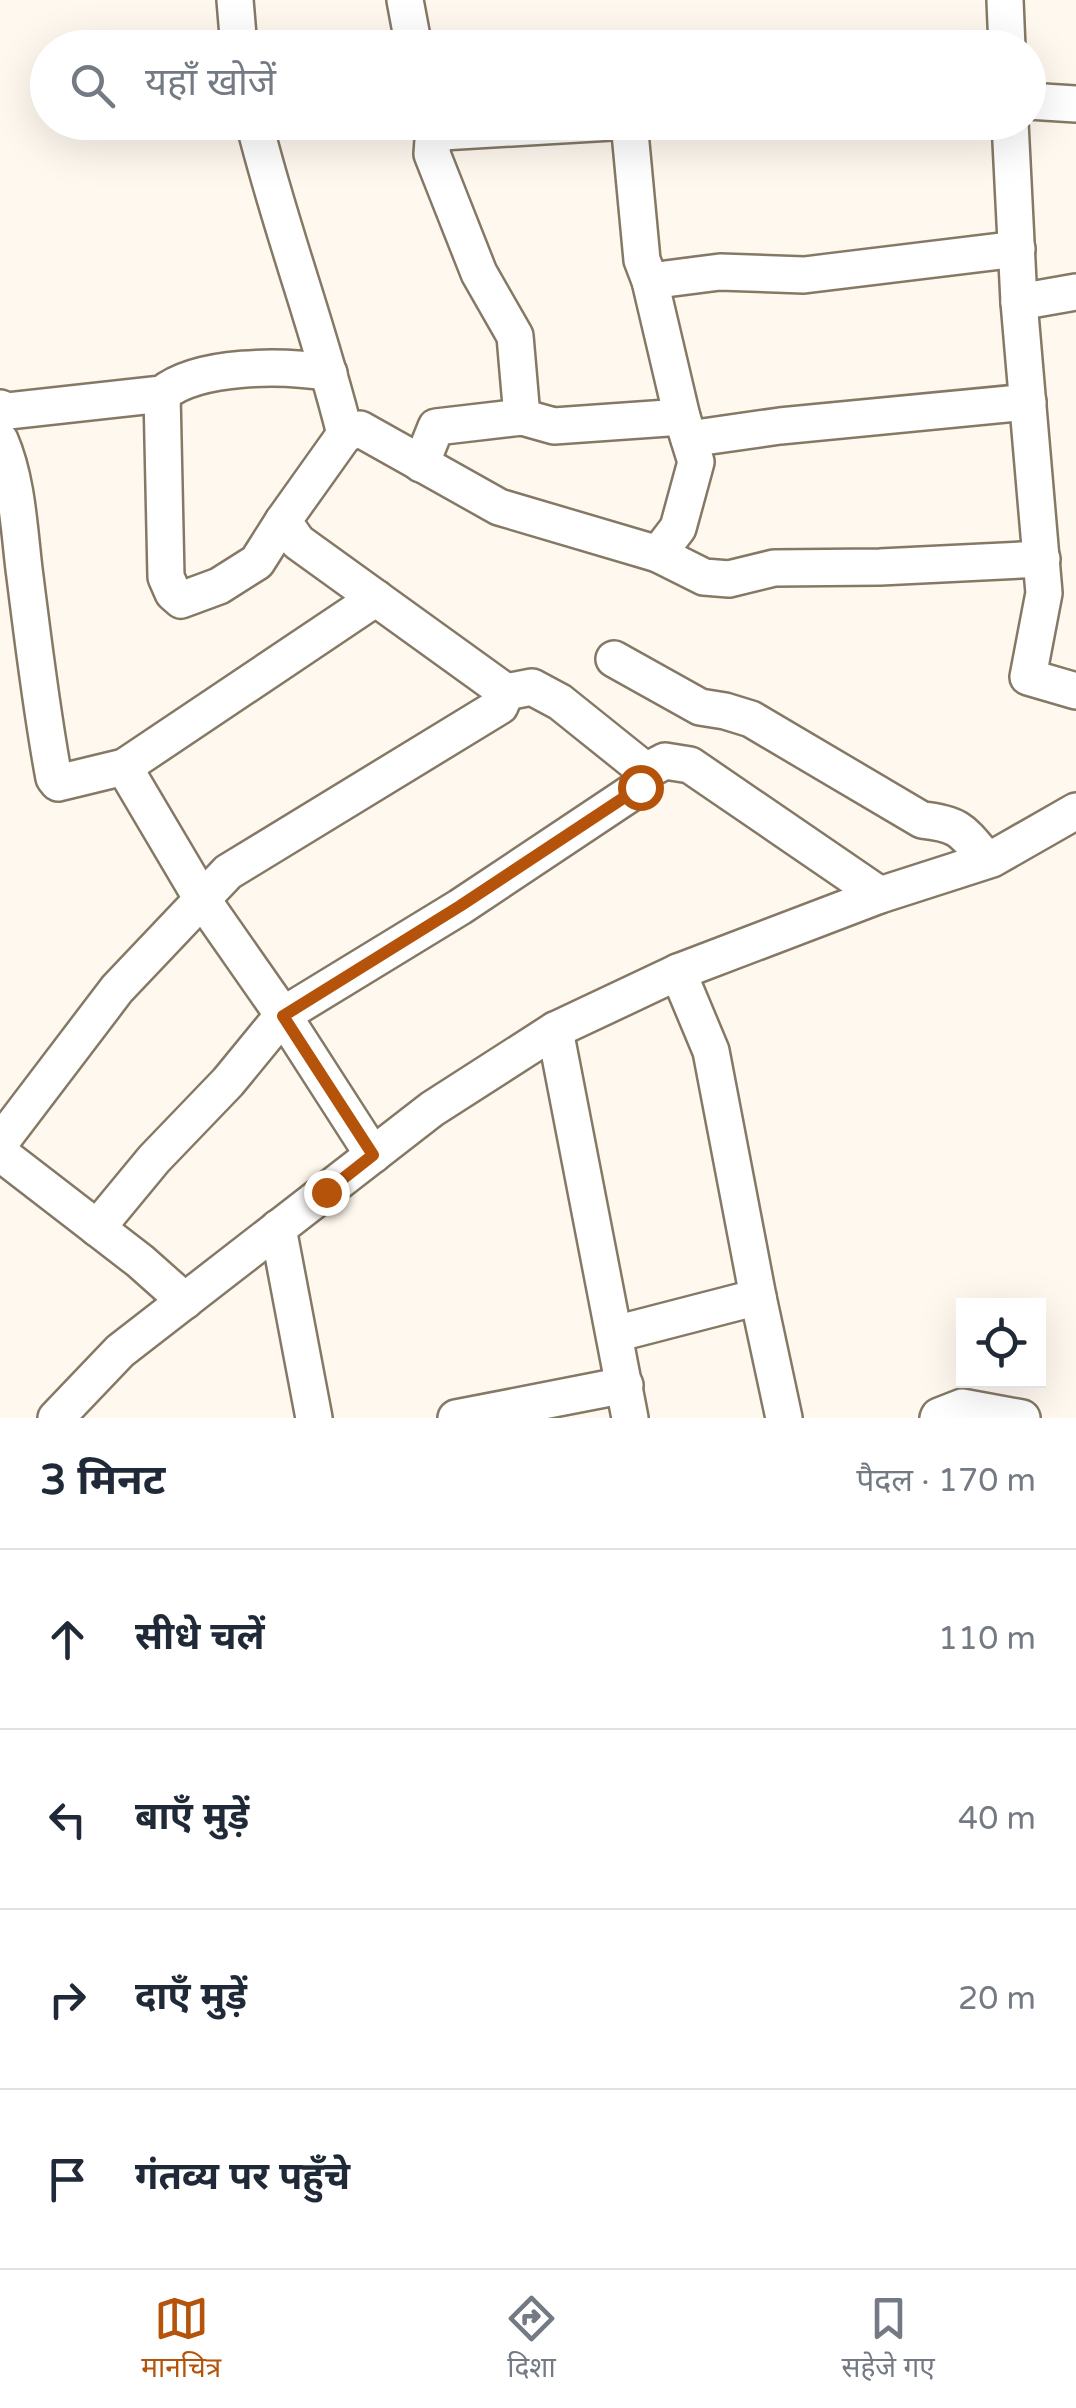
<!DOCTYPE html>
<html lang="hi">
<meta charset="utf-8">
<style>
:root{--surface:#fff;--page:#f6f6f7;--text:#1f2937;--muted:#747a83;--line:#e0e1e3;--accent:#b45309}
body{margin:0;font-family:"Varela Round","Noto Sans Devanagari",sans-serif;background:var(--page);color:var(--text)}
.controls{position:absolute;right:30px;bottom:30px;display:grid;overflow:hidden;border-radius:0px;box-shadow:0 10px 40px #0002}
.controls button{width:90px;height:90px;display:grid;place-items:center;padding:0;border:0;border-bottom:2px solid var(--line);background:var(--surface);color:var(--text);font:50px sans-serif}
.stop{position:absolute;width:30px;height:30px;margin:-22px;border:8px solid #b45309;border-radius:50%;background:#fff}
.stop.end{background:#b45309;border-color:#fff;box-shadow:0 2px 10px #0008}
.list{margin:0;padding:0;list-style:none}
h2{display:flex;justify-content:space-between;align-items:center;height:130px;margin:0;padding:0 40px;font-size:42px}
h2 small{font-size:32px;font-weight:400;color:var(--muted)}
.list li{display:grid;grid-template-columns:65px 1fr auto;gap:30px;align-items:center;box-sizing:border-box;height:180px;padding:0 40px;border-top:2px solid var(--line)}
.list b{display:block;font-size:38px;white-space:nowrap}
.list em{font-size:32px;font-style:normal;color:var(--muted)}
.icon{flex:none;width:55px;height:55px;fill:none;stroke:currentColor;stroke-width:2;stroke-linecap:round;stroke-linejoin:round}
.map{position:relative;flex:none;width:1076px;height:1418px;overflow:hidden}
.search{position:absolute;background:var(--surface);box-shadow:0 10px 40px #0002;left:30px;right:30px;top:30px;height:110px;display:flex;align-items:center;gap:25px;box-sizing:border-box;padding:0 35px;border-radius:55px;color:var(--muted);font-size:38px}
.sheet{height:850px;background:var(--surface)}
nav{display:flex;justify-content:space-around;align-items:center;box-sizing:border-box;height:140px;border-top:2px solid var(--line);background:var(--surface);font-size:28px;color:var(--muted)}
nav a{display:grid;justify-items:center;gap:5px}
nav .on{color:var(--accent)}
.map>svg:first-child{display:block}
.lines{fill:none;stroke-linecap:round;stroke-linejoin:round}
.minor-casing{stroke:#857965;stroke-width:40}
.minor{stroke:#fff;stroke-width:35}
.route{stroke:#b45309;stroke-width:12}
</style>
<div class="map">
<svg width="1076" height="1418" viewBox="0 0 1076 1418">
<rect width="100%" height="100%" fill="#fef8ef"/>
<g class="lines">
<g class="minor-casing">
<g id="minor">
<path d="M235,0L239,48"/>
<path d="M405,0L414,48"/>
<path d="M1005,0L1007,48"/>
<path d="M1028,101L1076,104"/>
<path d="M254,122C280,227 319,329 345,434"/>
<path d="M1010,122L1019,302L1044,593L1028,677L1076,691"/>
<path d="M650,281L720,272L804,275L1017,249"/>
<path d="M1019,302L1076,292"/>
<path d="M162,394L166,577L173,593L181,600L219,586L257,562L283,521"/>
<path d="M0,408L8,411L162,394C199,364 284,365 329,373"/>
<path d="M522,417L515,336L479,273L432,154L433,140L442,132L612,122"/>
<path d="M689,439L780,426L1028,402"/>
<path d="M0,440C17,479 19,527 24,569C33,639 41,709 54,778L58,783L124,767L376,598"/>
<path d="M421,464L436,427L522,417L554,426L682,417"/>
<path d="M658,554L704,577L729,579L774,568L880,567L1042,559"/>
<path d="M614,659L700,707L725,711L751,719L922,820C961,824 963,832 987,860"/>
<path d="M124,767L202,899L283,1015L373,1155"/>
<path d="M646,771L665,761L690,765L880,895"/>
<path d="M678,972L711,1051L758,1297L784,1418"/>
<path d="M555,1030L630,1418"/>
<path d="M0,1143L117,989L228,872L500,706L506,692L298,542L283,521L345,434L360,429L499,507L658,554L678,528L696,462L682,417L650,281L642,260L629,122"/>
<path d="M0,1153L140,1261L185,1301"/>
<path d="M97,1228L154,1159L228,1082L283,1015L460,907L640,787L646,771L560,702L532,687L506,692"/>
<path d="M278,1228L314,1418"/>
<path d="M615,1334L758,1297"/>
<path d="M56,1418L120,1351L432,1109L555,1030L678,972L880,895L992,859L1076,811"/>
<path d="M456,1418L625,1385"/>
<path d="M938,1418L939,1416L962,1407L1022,1418"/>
</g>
</g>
<use href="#minor" class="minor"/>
</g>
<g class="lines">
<path class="route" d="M326,1192L373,1155L283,1016L460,906L640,787"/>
</g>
</svg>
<div class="controls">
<button><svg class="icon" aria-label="locate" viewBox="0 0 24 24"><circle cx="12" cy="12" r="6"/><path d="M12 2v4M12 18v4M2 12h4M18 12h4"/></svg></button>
</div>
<div class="stop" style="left:640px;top:787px"></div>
<div class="stop end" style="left:326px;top:1192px"></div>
<div class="search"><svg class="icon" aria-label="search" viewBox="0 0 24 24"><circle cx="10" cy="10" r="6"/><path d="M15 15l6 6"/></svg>यहाँ खोजें</div>
</div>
<section class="sheet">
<h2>3 मिनट<small>पैदल · 170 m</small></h2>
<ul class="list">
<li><svg class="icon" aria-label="ahead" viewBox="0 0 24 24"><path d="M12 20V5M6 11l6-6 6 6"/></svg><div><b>सीधे चलें</b></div><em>110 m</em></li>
<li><svg class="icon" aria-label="left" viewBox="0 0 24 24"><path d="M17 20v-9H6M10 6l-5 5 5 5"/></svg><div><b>बाएँ मुड़ें</b></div><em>40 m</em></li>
<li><svg class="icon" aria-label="right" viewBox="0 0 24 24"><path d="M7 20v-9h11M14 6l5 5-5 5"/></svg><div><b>दाएँ मुड़ें</b></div><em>20 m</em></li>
<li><svg class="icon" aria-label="arrive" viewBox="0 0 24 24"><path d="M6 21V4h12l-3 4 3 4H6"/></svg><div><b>गंतव्य पर पहुँचे</b></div></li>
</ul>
</section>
<nav>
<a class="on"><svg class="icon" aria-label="map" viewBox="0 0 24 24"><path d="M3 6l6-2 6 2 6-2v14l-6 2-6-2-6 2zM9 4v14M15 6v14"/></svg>मानचित्र</a>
<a><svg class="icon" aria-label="directions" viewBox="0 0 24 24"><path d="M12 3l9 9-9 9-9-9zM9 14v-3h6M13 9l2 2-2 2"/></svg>दिशा</a>
<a><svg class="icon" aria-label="saved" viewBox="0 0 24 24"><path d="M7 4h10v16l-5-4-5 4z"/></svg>सहेजे गए</a>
</nav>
